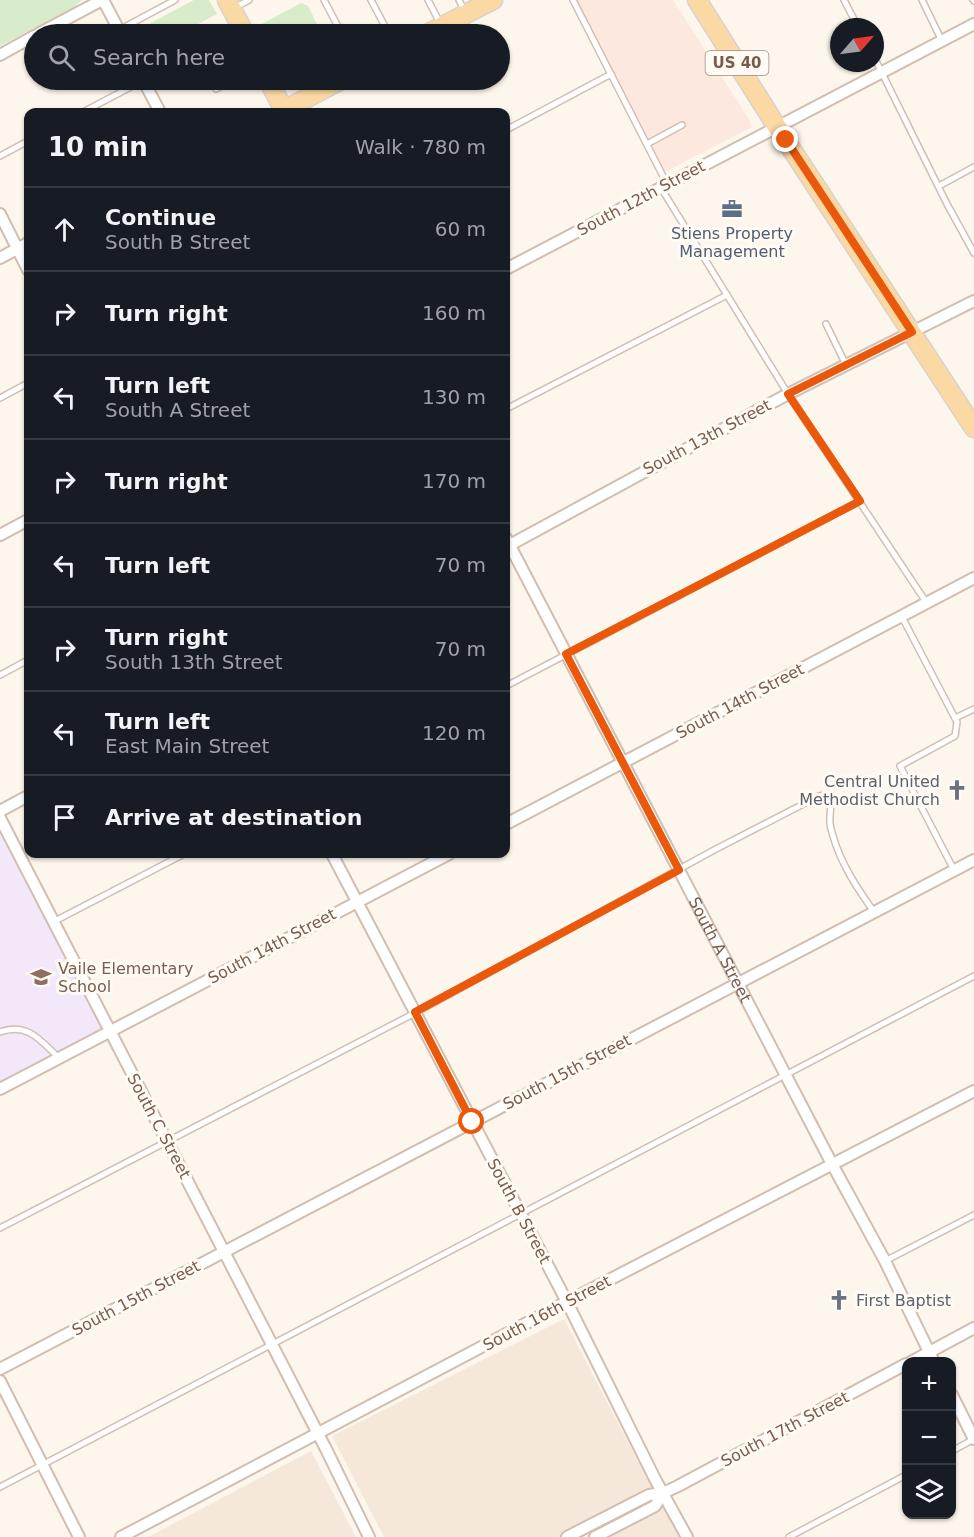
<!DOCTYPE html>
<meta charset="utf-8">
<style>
:root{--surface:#171b24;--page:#242831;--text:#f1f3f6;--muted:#9ea1a6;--line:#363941}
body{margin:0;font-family:"DejaVu Sans",sans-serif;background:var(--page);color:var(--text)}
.controls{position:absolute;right:18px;bottom:18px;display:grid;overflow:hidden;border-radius:12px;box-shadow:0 2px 4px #0004}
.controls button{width:54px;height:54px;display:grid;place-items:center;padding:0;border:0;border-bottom:2px solid var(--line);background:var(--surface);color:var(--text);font:30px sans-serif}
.compass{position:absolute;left:830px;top:18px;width:54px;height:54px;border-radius:50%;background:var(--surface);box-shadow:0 2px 4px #0004;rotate:62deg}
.stop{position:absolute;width:18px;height:18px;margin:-14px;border:4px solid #ea580c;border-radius:50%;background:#fff}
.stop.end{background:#ea580c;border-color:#fff;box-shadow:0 2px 6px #0008}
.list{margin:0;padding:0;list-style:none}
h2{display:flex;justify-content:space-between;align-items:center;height:78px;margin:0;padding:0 24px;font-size:26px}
h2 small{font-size:20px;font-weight:400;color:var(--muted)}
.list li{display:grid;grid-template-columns:39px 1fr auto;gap:18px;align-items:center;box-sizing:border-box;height:84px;padding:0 24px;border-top:2px solid var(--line)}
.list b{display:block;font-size:22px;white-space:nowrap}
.list p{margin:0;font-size:20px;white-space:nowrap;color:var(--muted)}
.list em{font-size:20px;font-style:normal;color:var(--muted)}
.icon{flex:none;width:33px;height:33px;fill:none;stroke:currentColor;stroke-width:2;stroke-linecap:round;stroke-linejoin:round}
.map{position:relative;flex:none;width:974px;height:1537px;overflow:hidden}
.search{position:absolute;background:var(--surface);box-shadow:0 2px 4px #0004;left:24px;top:24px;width:486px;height:66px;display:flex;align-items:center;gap:15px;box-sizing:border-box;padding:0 21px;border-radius:33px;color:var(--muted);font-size:22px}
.panel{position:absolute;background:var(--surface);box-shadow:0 2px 4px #0004;left:24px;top:108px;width:486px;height:750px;border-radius:12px}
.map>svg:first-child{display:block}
.residential{fill:#f5e8da}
.commercial{fill:#fde8e0}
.education{fill:#f3e8fa}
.green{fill:#d8ecc9}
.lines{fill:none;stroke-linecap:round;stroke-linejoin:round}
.lane-casing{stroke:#d1beb0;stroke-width:8}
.street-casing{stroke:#d1beb0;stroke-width:14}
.primary-casing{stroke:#dad1cd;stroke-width:21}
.lane{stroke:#fff;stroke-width:5}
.street{stroke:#fff;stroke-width:10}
.primary{stroke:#fbd9a5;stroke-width:18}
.route{stroke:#ea580c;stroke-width:8}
.labels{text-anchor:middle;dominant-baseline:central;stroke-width:6;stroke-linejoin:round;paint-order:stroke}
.shield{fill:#fffaf3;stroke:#a28b7f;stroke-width:1.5}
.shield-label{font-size:15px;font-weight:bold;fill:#7a5c4d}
.street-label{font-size:16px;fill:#7a5c4d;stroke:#fffaf3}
.service-label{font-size:16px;fill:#4e5e75;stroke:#fffaf3}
.worship-label{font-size:16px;fill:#5b616d;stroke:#fffaf3;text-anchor:end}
.education-label{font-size:16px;fill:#785e54;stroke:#fffaf3;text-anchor:start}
</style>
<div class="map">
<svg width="974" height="1537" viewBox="0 0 974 1537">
<rect width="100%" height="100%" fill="#fdf6ec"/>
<g class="residential">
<path d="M564,1319L653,1490L559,1537H384L332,1436Z"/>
<path d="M311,1451L356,1537H148Z"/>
<path d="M659,1497L680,1537H586Z"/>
</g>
<path class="commercial" d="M576,0H673L750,121L752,127L665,172Z"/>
<path class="education" d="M0,818L110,1032L0,1089Z"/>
<g class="green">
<path d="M0,0H82L73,8L0,46Z"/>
<path d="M194,0H209L217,14L179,34H130Z"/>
<path d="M301,3L308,6L322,34H262L258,26Z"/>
</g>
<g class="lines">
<g class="lane-casing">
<g id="lane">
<path d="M324,0L342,34"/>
<path d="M371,0L389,34"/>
<path d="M428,0L440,23"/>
<path d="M459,0L464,10"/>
<path d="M573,0L667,184"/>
<path d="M844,0L858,27"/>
<path d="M922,0L942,41"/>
<path d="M973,0L974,1"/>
<path d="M234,8L249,0"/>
<path d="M119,30L175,0"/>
<path d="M875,59L947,204L974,253"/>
<path d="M148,87L162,80"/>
<path d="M216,89L233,80"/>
<path d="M83,112L144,80"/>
<path d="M506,130L611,74"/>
<path d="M647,144L682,125"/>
<path d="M0,156L28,141"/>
<path d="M939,186L974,167"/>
<path d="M661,188L788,394L926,602"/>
<path d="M826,324L846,365"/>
<path d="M0,398L28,383"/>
<path d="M506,409L727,295"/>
<path d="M902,617L957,722L955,736L900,766L954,870"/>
<path d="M0,675L28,660"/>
<path d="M506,686L860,501"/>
<path d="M955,718L974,709"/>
<path d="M53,922L184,854"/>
<path d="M0,1032C28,1022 41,1041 59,1058"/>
<path d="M0,1228L415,1013L716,849L819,796L826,795C834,804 829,812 830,822C830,827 832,832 833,836C841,864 857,888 874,912"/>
<path d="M885,1261L974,1215"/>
<path d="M952,1451L974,1439"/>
<path d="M0,1487L974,976"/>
<path d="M789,1537L906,1475"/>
</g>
</g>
<g class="street-casing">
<g id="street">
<path d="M103,0L121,34"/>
<path d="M38,34L102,0"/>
<path d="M0,55L34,36"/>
<path d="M143,80L160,112"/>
<path d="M0,214L28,270"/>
<path d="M0,258L28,243"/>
<path d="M506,269L974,24"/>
<path d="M0,535L28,520"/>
<path id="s1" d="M506,538L832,1164L885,1261L934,1362"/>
<path d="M506,547L788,394L974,301"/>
<path d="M0,811L28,796"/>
<path d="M0,818L327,1451L369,1537"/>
<path d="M506,824L974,578"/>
<path d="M332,854L567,1302L656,1481L687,1537"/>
<path d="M0,1089L449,854"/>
<path d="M911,1362L974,1328"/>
<path d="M0,1369L974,860"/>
<path d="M0,1381L79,1537"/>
<path d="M952,1395L974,1439"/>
<path d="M121,1537L576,1297L974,1091"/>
<path d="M567,1537L649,1495L663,1493L678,1486L906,1364"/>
<path d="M595,1537L655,1506L663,1493"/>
</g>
</g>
<g class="primary-casing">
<g id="primary">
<path d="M227,0L245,34"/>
<path d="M697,0L777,127L974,428"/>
<path d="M427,34L493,0"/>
<path d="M268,80L284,110L341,80"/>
</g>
</g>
<use href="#lane" class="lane"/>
<use href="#street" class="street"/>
<use href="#primary" class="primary"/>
</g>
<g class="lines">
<path class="route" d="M472,1122L415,1012L679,870L566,654L860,501L788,394L912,332L786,140"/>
</g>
<defs>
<g id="office-bare" transform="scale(1.62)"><path d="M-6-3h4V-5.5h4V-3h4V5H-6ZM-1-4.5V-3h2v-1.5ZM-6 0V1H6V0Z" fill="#5c6f8a" stroke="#fffaf3" stroke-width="2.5" paint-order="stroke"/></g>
<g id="church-bare" transform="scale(1.62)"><path d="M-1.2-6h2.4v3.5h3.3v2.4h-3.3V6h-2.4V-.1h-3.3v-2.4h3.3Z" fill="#6b7280" stroke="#fffaf3" stroke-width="2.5" paint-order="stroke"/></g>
<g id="school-bare" transform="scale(1.62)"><path d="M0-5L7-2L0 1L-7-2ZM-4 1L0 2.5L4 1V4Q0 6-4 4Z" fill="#8d6e63" stroke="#fffaf3" stroke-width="2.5" paint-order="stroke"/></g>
</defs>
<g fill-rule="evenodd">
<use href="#office-bare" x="732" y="209"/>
<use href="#church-bare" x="957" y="790"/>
<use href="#school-bare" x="41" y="977"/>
<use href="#church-bare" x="839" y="1300"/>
</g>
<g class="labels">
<rect class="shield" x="705.5" y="51" width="63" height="24" rx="4.5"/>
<g class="shield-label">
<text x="737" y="63">US 40</text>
</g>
<g class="street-label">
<text transform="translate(641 198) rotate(-28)">South 12th Street</text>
<text transform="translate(707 437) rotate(-28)">South 13th Street</text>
<text transform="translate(740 701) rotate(-28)">South 14th Street</text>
<text transform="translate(272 946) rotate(-28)">South 14th Street</text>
<text stroke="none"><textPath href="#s1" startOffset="464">South A Street</textPath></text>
<text transform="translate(567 1072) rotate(-28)">South 15th Street</text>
<text transform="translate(159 1126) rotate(62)">South C Street</text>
<text transform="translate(519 1211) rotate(62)">South B Street</text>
<text transform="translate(136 1298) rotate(-28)">South 15th Street</text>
<text transform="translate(547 1313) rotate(-28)">South 16th Street</text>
<text transform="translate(785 1429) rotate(-28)">South 17th Street</text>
</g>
<g class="service-label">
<text x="732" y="233">Stiens Property<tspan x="732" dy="18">Management</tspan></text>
</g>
<g class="worship-label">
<text x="940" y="781">Central United<tspan x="940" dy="18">Methodist Church</tspan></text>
<text x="856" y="1300" text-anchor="start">First Baptist</text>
</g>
<g class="education-label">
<text x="58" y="968">Vaile Elementary<tspan x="58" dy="18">School</tspan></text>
</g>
</g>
</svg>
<div class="controls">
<button>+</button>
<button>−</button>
<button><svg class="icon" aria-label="layers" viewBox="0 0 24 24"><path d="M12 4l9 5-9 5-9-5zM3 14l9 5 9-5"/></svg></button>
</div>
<svg class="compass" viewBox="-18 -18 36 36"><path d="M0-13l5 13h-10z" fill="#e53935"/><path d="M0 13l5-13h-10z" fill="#9ea1a6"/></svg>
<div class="stop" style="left:472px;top:1122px"></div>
<div class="stop end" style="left:786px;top:140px"></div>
<div class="search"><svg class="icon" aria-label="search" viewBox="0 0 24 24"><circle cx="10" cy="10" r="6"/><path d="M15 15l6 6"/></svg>Search here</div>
<section class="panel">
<h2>10 min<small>Walk · 780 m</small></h2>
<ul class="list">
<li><svg class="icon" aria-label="ahead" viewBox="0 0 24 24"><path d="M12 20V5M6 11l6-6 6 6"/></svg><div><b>Continue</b><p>South B Street</p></div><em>60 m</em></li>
<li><svg class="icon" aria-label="right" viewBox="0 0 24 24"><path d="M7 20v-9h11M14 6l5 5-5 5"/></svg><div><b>Turn right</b></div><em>160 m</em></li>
<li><svg class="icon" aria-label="left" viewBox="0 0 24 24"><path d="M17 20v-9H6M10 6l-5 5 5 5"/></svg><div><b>Turn left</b><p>South A Street</p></div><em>130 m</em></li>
<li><svg class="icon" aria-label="right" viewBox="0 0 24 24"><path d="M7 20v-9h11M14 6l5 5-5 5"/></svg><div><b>Turn right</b></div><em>170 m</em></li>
<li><svg class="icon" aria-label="left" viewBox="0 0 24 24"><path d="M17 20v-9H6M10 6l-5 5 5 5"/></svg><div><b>Turn left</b></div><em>70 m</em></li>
<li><svg class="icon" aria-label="right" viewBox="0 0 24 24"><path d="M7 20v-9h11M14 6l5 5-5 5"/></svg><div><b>Turn right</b><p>South 13th Street</p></div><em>70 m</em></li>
<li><svg class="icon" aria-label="left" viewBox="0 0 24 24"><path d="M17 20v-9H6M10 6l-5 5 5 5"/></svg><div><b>Turn left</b><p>East Main Street</p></div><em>120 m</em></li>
<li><svg class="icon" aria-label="arrive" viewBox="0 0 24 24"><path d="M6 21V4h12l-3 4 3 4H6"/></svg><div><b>Arrive at destination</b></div></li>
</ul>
</section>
</div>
